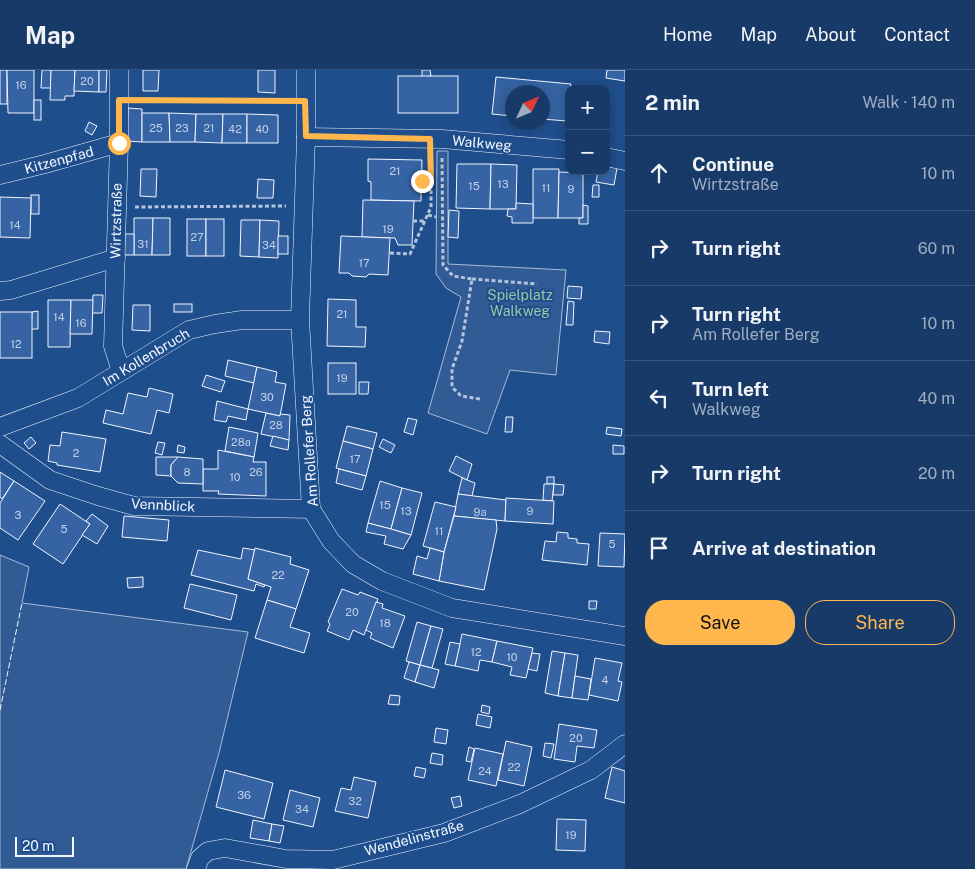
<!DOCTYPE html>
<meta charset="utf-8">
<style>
:root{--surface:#173a69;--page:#244571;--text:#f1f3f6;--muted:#9eadc0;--line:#36547d;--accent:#ffb74d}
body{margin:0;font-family:"Public Sans",sans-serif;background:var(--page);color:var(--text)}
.controls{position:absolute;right:15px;top:15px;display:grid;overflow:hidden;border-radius:10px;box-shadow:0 2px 12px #0003}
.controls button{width:45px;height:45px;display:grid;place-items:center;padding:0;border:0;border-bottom:1px solid var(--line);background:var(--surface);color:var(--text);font:25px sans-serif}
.compass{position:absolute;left:505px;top:15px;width:45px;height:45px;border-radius:50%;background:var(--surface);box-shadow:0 2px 12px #0003;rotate:46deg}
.scale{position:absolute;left:15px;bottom:12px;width:59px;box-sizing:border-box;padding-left:5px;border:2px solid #f2f6ff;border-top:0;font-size:14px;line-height:18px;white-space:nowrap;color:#f2f6ff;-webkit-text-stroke:4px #1f4e8c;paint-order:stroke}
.stop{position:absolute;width:15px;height:15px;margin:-11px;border:4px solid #ffb74d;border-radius:50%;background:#fff}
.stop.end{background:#ffb74d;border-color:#fff;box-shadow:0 1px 5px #0008}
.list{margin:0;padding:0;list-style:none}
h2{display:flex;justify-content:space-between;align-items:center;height:65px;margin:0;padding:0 20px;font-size:21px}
h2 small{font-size:16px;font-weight:400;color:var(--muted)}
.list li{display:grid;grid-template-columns:32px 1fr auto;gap:15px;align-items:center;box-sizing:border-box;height:75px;padding:0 20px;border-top:1px solid var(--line)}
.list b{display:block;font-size:19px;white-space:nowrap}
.list p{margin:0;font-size:16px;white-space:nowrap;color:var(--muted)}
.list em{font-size:16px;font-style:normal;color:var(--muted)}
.actions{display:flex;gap:10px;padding:15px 20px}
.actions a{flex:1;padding:11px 0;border:1px solid var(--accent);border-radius:20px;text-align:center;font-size:18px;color:var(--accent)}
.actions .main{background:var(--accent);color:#111}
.icon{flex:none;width:28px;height:28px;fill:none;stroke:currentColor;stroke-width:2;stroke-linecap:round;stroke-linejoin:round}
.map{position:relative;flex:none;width:625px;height:799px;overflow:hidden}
header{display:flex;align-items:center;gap:30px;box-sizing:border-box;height:70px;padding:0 25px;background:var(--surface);border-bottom:1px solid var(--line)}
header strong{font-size:24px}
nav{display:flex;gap:28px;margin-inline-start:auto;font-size:18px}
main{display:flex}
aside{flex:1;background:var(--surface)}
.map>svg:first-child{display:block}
.built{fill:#305b95;stroke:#a8bbd7}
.building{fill:#3563a3;stroke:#f2f6ff}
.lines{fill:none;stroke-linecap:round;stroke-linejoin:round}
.street-casing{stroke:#f2f6ff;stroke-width:19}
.path{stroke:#b3c4dc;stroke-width:3;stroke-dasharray:4 2.5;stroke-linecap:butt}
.street{stroke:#1f4e8c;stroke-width:18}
.fence{stroke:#f2f6ff;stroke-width:1;stroke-dasharray:6 2.5;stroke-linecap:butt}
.route{stroke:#ffb74d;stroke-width:6}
.labels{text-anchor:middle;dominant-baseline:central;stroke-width:4;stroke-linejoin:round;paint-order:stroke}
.number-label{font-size:11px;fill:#c3d1e8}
.street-label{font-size:14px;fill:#f2f6ff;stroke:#1f4e8c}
.park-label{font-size:14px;fill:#97c8a6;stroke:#1f4e8c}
</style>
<header>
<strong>Map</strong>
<nav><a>Home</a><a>Map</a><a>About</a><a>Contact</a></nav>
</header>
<main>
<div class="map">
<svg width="625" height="799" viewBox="0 0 625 799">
<rect width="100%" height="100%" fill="#1f4e8c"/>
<g class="built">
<path d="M437,81H448V194L566,200L556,305L510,300L487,364L428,343L461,227L446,218L436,204Z"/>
<path d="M0,485L29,497L22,533L248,562L219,683L186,799H0Z"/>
</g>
<g class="building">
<rect x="0" y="0" width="7" height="34"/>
<path d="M7,0H34V43H8Z"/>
<path d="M42,0H51V18H41Z"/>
<path d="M51,0H75L74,26H65V30H50Z"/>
<path d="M75,0H99V22L74,21Z"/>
<path d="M99,0H107L106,22H99Z"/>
<path d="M143,0H159L158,21H143Z"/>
<path d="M258,0H275V23L258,22Z"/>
<path d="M422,0H430L431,6L422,7Z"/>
<path d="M607,0H625V11L606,8Z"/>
<rect x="398" y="6" width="60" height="37"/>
<path d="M496,7L571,14L570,19H569L567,51L542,49V22H512V46L492,44Z"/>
<rect x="34" y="30" width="7" height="20"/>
<path d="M128,38L142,39V72L127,71Z"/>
<path d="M142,43H169L170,72H142Z"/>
<path d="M169,43L196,44L195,72H170Z"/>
<path d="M196,44H223L222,73L195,72Z"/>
<path d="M223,44H247V73H222Z"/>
<path d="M247,44L278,45V73H247Z"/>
<path d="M89,52L97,56L92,65L85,61Z"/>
<path d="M368,89L422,90L421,131L371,130V112L368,111Z"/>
<path d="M457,94H491L490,139L456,138Z"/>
<path d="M491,94L517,95L516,139H490Z"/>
<path d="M606,96L617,98L614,115L596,112L598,101H606Z"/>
<path d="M141,99H157L156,127L140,126Z"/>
<path d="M533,99H559L558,148H533Z"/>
<path d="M559,102L583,103V148H558Z"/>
<path d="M258,109L274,110L273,128H257Z"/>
<path d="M593,115H599V127H592Z"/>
<rect x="31" y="125" width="8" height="19"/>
<path d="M0,127L31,128L30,168L0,167Z"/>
<path d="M363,130L414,131L412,175H398L395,168L362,167Z"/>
<path d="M516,133L533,134V153H512V147L507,146L508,139H516Z"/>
<path d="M583,135L588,136V154H579V148H583Z"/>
<path d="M449,140L459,141L458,168L448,167Z"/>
<path d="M134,148H153L152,185H134Z"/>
<path d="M153,148H170V185H152Z"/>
<rect x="187" y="149" width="19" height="37"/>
<rect x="206" y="149" width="18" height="37"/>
<path d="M241,150H260L259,187L240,186Z"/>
<path d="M260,150L279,151L278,188L259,187Z"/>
<path d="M125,164H134V185H124Z"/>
<rect x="278" y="166" width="10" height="18"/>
<path d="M341,166L390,168L388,205L369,204L366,207L352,206L349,203H339Z"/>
<path d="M568,216L582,217L581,229L567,228Z"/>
<path d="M93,225H103L102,243H92Z"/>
<path d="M328,229L356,230V257H366L365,277L327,276Z"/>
<path d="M48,230H71L70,277H48Z"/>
<path d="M71,230H93L92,264H70Z"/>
<path d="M568,231L574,232L573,255H566Z"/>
<rect x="174" y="234" width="18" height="8"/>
<path d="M133,235H150V261L132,260Z"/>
<path d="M38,241V259H31L32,242Z"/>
<rect x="0" y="242" width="32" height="46"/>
<path d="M595,261L610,262L609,274L594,272Z"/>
<path d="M228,290L257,297L254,313L225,306Z"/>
<rect x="328" y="293" width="28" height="31"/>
<path d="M257,297L277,302L275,312L286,314L280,346L248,339Z"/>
<path d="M206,305L225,311L221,322L202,316Z"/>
<path d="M359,312H369L368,324H359Z"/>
<path d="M149,318L173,324L169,343L157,340L151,364L103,353L106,340L123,344L128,323L147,327Z"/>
<path d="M217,331L248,339L246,350L228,346L226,352L214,350Z"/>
<path d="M266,343L280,346V344L290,345L289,370L261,364Z"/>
<path d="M506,347H513L512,362H505Z"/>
<path d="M408,348L417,350L413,365L404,362Z"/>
<path d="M347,356L377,363L373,379L343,371Z"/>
<path d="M229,357L258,363L254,387L225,381Z"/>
<path d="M607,357L622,359L621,366L606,364Z"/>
<path d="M62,362L106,369L100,402L57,395V393L48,391L50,375L60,376Z"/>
<path d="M273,366L289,370L288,380L270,376Z"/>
<path d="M31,367L36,373L29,379L24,373Z"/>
<path d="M383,369L395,375L391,383L379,377Z"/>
<path d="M343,371L373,379L366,406L336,398Z"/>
<path d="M158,372L165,373L162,385L155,383Z"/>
<path d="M178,375L185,377L184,383L177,382Z"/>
<path d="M613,375L624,376V384H613Z"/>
<path d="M218,380L254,387L253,392H266V426L218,424L219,421H203V399H218Z"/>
<path d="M456,386L472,394L467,410L449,401Z"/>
<path d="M156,387H178L171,395V406L156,405Z"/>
<path d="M178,387L203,389V414L178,413L171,406V395Z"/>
<path d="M339,399L366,406L362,420L336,413Z"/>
<path d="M0,402L14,411L2,429L0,427Z"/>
<rect x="547" y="407" width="7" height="7"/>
<path d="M462,408L475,413L472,426L458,424Z"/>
<path d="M14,411L45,431L18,470L0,458V433Z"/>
<path d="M380,411L402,418L391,459L368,453Z"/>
<path d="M544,414H554L552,431L543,430Z"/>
<path d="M554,414L564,415L563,425H553Z"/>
<path d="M402,418L422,423L411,465L391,459Z"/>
<path d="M458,424L506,430L505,451L454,446Z"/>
<path d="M506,428L554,431L553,454L505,451Z"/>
<path d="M435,432L456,437L444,482L423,476Z"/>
<path d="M60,434L90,454L63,494L33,474Z"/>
<path d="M92,444L108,456L97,474L82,465L90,454L86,451Z"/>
<path d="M124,446L169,450L167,471L122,467Z"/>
<path d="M454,446L496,450L497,459L484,520L439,511L444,482Z"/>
<path d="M368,453L391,459L411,465L403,479L384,474L386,466L366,462Z"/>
<path d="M557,462L568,463V468L577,469V473L589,474L587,495L542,490L545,471L556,472Z"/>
<path d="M600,463L625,464L624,497L598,496Z"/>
<path d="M243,478L255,480L248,509L265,515L264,517L256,514L254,521L191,505L198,480L241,489Z"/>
<path d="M255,478L291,487L290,494L309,500L296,539L267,530L271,517L248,509Z"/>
<path d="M430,478L444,482L439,511L413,504L417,486L427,489Z"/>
<path d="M143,507V517L128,518L127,508Z"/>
<path d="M190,514L237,525L231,550L184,538Z"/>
<path d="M342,519L358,525L360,522L378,529L364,565L353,560L349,570L327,561L330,554L328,552Z"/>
<path d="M267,530L296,539L290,557L310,563L304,583L255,568Z"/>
<path d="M589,531H597L596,539H589Z"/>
<path d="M376,532L383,534L382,538L405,546L393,578L370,568L372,563L366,560Z"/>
<path d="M417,552L431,556L420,595L406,591Z"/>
<path d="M431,556L443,559L432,598L420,595Z"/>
<path d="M462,564L497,571L492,592L480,590L478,601L455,596Z"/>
<path d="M497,571L533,578L526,608L510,605L512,597L492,592Z"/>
<path d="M450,572L460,574L455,596L445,594Z"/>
<path d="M552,581L565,583L558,626L545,623Z"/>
<path d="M532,583L540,584L537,601L528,599Z"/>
<path d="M565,583L578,585L572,628L558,626Z"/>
<path d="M595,588L622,593L618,611L622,612L618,631L589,625Z"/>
<path d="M409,592L420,595L415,612L404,608Z"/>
<path d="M420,595L439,600L434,618L415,612Z"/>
<path d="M575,606L591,609L588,630L572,628Z"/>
<path d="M390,625L400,626L399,635L388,634Z"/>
<path d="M482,635L490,637L489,644L481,642Z"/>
<path d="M478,644L492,647L490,658L476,655Z"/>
<path d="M559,654L597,660L594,678L577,676L575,692L554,689Z"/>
<path d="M436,658L448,660L446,674L434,672Z"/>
<path d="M506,671L532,677L524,716L498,710Z"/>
<path d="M545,673L554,674L551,688L543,686Z"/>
<path d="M469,677L474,679L471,692L466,691Z"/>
<path d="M475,678L503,684L496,716L468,710Z"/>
<path d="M432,683L443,685L442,695L430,693Z"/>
<path d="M416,697L426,699L424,708L414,706Z"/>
<path d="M612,697L625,701V733L605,728Z"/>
<path d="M225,700L273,713L264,749L216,737Z"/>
<path d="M354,707L376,712L368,748L335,741L341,718L351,720Z"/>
<path d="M290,720L320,728L313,757L283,750Z"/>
<path d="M460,726L462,736L454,738L451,728Z"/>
<path d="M557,749L586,750L585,781L556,780Z"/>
<path d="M253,750L272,754L269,771L250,768Z"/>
<path d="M272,754L284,756L280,773L269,771Z"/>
</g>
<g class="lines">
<g class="street-casing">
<g id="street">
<path d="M119,0V73L113,276L121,301"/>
<path d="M306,0V67L300,250L311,439L331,471L353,494L382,511L452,538L625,566"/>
<path d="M306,67L442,69L569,80"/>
<path d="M606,87L625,91"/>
<path d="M0,105L45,94L119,73"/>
<path d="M0,221L11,220L116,188"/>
<path d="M0,357L78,328L189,260L215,254L242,250H300"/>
<path d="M0,374L50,410L98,426L134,436L311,439"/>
<path d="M196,799L200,788L208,781L225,778L286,789L333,790L444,763L520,734L591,700L625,674"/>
</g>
</g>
<g class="path">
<path d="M137,30L288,31"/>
<path d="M442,88L443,195L453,206L472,209L462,271L452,299V317L461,326L480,329"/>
<path d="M422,111L431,112"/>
<path d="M135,137L286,136"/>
<path d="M428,145L436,147"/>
<path d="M413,151H426"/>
<path d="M390,183L410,184L431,137V87"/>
<path d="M472,209L537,214"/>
</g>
<use href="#street" class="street"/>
<path class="fence" d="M0,640L22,533"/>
</g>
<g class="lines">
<path class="route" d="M119,73V30L305,31L306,66L430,69L431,112L422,111"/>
</g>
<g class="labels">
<g class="number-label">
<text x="87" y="11">20</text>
<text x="21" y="15">16</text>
<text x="156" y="58">25</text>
<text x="182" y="58">23</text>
<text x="209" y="58">21</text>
<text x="235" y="59">42</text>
<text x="262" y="59">40</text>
<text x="395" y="101">21</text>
<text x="503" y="114">13</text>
<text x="474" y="116">15</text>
<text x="546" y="118">11</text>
<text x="571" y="119">9</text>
<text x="15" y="155">14</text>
<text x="388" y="159">19</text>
<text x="197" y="167">27</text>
<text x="143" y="174">31</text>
<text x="269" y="175">34</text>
<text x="364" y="193">17</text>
<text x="342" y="244">21</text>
<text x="59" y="247">14</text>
<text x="81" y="253">16</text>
<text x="16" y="274">12</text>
<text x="342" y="308">19</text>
<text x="267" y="327">30</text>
<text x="276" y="355">28</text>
<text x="241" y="372">28a</text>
<text x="76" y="383">2</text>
<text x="355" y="389">17</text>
<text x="187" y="402">8</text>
<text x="256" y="402">26</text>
<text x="235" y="407">10</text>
<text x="385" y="435">15</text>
<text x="406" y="441">13</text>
<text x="530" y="441">9</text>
<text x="480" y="442">9a</text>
<text x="18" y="445">3</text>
<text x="64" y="459">5</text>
<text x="439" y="461">11</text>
<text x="612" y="474">5</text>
<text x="278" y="505">22</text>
<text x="352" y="542">20</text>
<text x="385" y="553">18</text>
<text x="476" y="582">12</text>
<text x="512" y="587">10</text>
<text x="605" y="610">4</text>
<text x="576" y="668">20</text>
<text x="514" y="697">22</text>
<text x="485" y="701">24</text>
<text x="244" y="725">36</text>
<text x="355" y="731">32</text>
<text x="302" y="739">34</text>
<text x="571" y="765">19</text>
</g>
<g class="street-label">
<text transform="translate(482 73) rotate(5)">Walkweg</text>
<text transform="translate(59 90) rotate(-15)">Kitzenpfad</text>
<text transform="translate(116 151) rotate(-89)">Wirtzstraße</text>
<text transform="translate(146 287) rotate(-31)">Im Kollenbruch</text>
<text transform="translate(309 381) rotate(-94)">Am Rollefer Berg</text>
<text transform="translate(163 435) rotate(3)">Vennblick</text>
<text transform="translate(414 768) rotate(-15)">Wendelinstraße</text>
</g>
<g class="park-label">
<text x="520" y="225">Spielplatz<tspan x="520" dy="16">Walkweg</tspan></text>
</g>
</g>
</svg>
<div class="controls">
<button>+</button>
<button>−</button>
</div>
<svg class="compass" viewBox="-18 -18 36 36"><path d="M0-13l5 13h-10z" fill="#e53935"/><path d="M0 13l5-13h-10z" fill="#9eadc0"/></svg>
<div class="scale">20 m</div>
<div class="stop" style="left:119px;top:73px"></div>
<div class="stop end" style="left:422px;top:111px"></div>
</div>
<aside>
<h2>2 min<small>Walk · 140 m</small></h2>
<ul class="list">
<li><svg class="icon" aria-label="ahead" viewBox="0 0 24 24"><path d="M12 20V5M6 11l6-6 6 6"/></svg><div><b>Continue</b><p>Wirtzstraße</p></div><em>10 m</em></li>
<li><svg class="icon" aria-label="right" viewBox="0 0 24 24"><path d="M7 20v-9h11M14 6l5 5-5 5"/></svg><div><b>Turn right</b></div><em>60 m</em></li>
<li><svg class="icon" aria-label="right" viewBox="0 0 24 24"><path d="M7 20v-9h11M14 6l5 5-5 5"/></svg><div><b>Turn right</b><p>Am Rollefer Berg</p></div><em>10 m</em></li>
<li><svg class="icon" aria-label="left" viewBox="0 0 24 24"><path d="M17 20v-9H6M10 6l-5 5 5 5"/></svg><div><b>Turn left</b><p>Walkweg</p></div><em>40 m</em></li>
<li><svg class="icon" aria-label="right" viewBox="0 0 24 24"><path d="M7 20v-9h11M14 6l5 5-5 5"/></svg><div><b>Turn right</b></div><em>20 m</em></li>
<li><svg class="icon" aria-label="arrive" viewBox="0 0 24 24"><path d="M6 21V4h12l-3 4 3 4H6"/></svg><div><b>Arrive at destination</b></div></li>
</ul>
<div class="actions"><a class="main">Save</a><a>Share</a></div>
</aside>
</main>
